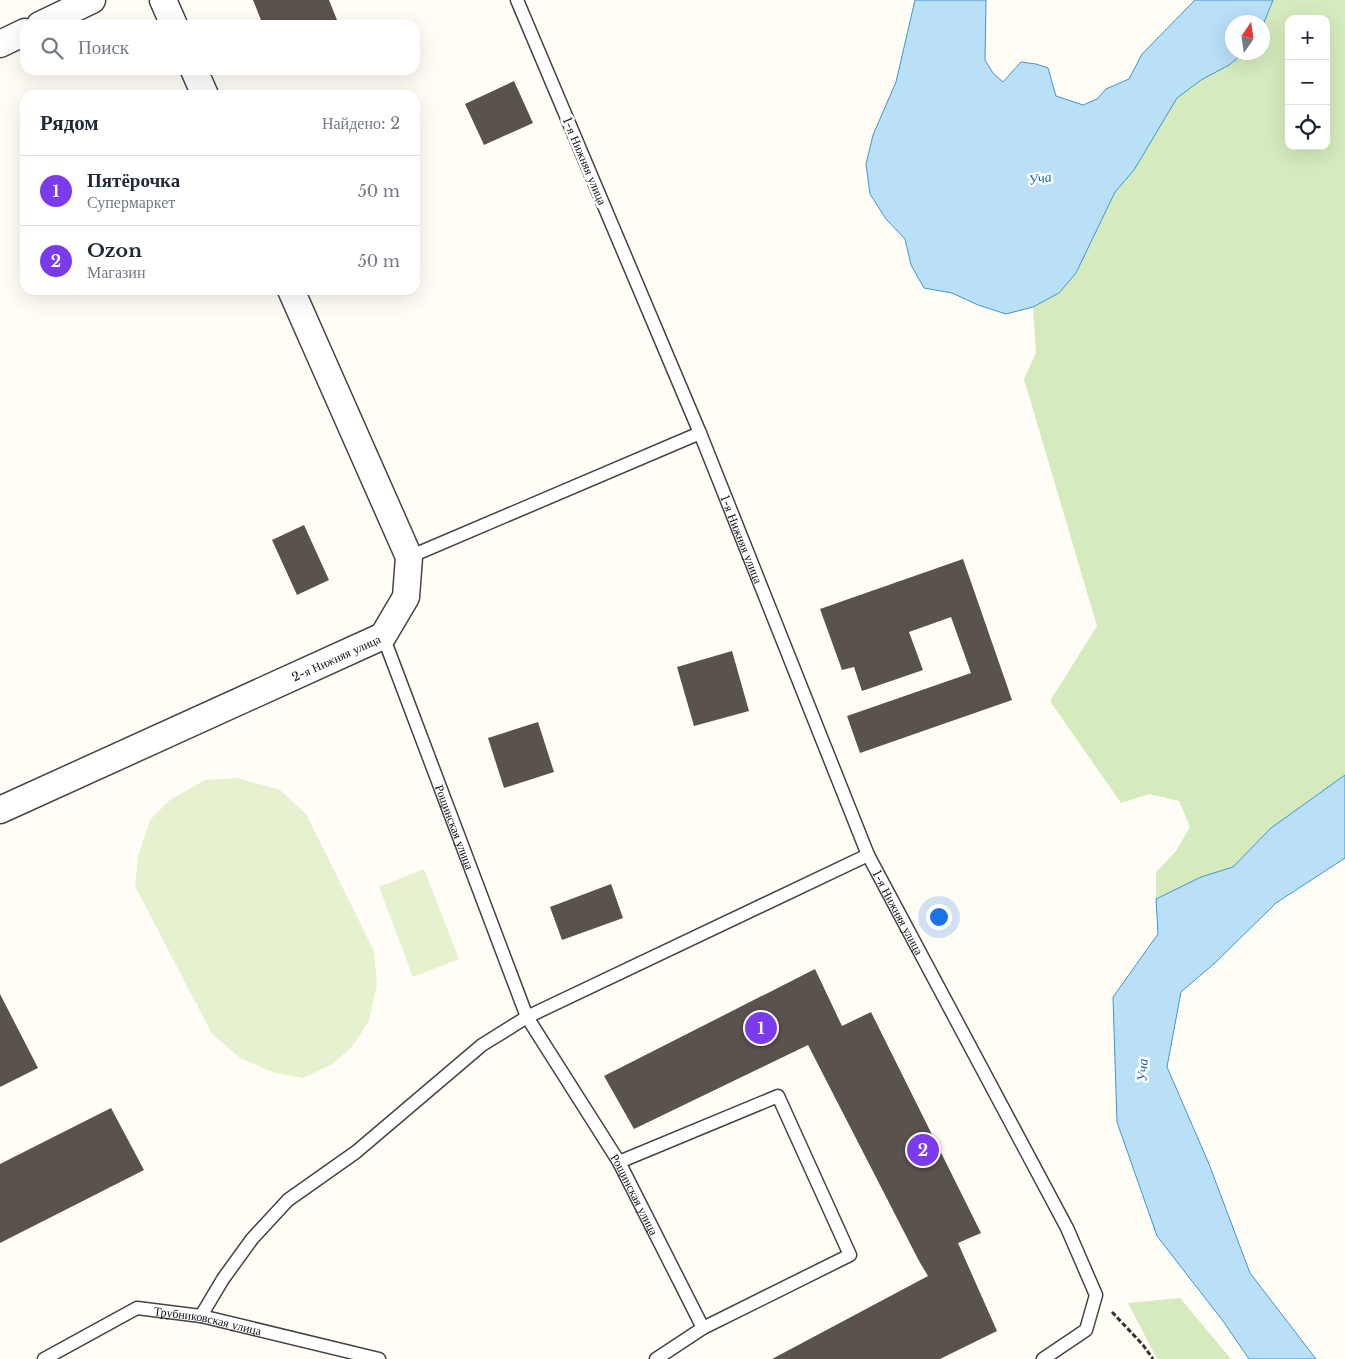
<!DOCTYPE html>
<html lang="ru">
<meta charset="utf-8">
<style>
:root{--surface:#fff;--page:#f6f6f7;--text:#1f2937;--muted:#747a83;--line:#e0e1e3;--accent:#7c3aed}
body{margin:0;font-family:"Libre Baskerville",serif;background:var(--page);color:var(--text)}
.controls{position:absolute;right:15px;top:15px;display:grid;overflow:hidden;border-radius:10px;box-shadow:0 5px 20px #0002}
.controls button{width:45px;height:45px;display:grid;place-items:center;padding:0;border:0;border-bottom:1px solid var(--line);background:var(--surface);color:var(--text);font:25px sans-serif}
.compass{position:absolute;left:1225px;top:15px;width:45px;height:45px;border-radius:50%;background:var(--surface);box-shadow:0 5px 20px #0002;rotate:13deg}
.you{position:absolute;left:938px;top:916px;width:18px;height:18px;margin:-12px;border:4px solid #fff;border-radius:50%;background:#1a73e8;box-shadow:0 0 0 8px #1a73e833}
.badge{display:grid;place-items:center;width:32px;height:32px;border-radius:50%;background:var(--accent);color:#fff;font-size:16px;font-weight:700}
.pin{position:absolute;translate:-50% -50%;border:2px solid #fff;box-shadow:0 1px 5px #0006}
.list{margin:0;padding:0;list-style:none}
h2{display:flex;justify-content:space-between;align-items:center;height:65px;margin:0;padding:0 20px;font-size:21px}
h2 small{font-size:16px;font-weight:400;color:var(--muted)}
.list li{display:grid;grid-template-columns:32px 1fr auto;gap:15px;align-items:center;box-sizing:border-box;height:70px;padding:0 20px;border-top:1px solid var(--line)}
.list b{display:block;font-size:19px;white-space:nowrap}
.list p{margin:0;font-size:16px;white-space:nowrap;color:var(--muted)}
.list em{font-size:16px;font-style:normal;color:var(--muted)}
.icon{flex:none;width:28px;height:28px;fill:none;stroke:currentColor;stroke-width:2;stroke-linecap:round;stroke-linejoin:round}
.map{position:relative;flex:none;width:1345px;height:1359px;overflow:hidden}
.search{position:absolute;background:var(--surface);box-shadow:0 5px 20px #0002;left:20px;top:20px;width:400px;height:55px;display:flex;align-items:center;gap:12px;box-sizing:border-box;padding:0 18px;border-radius:15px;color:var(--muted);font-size:19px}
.panel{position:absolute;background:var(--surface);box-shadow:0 5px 20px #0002;left:20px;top:90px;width:400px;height:205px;border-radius:15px}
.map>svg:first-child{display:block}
.green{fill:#d5ebbd;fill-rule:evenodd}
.pitch{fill:#e6f2cf}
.water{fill:#b9e0f7;stroke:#3f96cf}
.building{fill:#5a524d}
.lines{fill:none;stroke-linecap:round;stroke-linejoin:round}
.lane-casing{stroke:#444;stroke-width:15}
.street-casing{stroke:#444;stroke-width:29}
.path{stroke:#333;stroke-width:3;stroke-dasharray:5 2.5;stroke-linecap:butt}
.lane{stroke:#fff;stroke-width:12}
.street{stroke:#fff;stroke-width:26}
.labels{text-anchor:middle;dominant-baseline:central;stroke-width:5;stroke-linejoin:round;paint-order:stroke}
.street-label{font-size:12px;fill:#111;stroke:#fff}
.water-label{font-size:14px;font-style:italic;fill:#1768a6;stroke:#fff}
</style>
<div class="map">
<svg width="1345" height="1359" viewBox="0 0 1345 1359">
<rect width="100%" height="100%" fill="#fffdf5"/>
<g class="green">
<path d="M1273,0H1345V775L1271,828L1233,867L1201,877L1156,899V872L1176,851L1190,827L1179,801L1149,794L1121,803L1050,701L1097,626L1024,379L1036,353L1033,307L1059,293L1076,273L1115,192L1134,170L1177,98L1201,80L1229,65L1244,53L1262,52L1263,25ZM1289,19H1326V146H1289Z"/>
<path d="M1180,1298L1231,1359H1157L1128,1303Z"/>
</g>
<g class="pitch">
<path d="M237,778L280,790L306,814L374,951L377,984L369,1021L352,1047L331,1065L303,1078L272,1072L240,1058L212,1034L135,886L138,856L150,820L170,800L205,780Z"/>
<path d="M424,869L459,959L413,977L379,887Z"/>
</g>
<g class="water">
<path d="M915,0H986L985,60L993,73L1003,82L1021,62L1036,64L1048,68L1056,96L1083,105L1097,99L1106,89L1129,79L1142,54L1195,0H1273L1263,25L1262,22H1232V52L1244,53L1229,65L1201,80L1177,98L1134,170L1115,192L1076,273L1059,293L1033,307L1006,314L978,305L952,293L924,288L911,265L905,239L886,219L870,194L866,164L873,135L896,82Z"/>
<path d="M1345,775V858L1276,903L1216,962L1181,992L1167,1067L1209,1164L1250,1273L1316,1359H1249L1223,1321L1157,1236L1117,1122L1113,997L1158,934L1156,899L1201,877L1233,867L1271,828Z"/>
</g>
<g class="building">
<path d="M253,0H329L337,20L325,25H263Z"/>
<path d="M514,81L533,123L484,145L465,104Z"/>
<path d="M304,525L329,580L297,595L272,540Z"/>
<path d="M963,559L1012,700L860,753L847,716L971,673L951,617L909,632L923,670L862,691L854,667L842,670L820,609Z"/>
<path d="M732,651L749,711L694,726L677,667Z"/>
<path d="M538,722L554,772L504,788L488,738Z"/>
<path d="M611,884L623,918L562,940L550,907Z"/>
<path d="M815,969L842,1026L871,1012L981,1233L958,1243L997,1331L940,1359H772L928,1276L919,1261L808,1045L634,1129L604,1076Z"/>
<path d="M0,994L38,1068L0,1087Z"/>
<path d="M111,1108L144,1170L0,1243V1164Z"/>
</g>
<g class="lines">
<g class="lane-casing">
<g id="lane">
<path id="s1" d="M700,433L868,855L1067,1228L1096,1295L1086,1330L1043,1359"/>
<path d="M409,557L700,433L517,0"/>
<path id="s2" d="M383,636L527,1017L619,1162L703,1328L656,1359"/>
<path d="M619,1162L778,1096L850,1255L703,1328"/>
<path d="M201,1316L223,1279L252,1239L288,1200L356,1152L482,1045L527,1017L868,855"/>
<path id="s3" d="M44,1359L137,1308L201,1316L379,1359"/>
</g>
</g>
<g class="street-casing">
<g id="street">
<path d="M163,0L174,25"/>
<path d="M40,25L92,0"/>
<path d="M0,44L25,32"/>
<path d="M194,70L205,95"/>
<path id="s4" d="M0,810L383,636L406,597L409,557L291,290"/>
</g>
</g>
<path class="path" d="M1112,1312L1143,1345L1153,1359"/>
<use href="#lane" class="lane"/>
<use href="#street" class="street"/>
</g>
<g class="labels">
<g class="street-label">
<text transform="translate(585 161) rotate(67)">1-я Нижняя улица</text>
<text stroke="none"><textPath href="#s1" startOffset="114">1-я Нижняя улица</textPath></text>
<text stroke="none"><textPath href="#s4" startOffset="369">2-я Нижняя улица</textPath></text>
<text stroke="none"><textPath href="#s2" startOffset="204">Рощинская улица</textPath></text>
<text stroke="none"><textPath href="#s1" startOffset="519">1-я Нижняя улица</textPath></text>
<text stroke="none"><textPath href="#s2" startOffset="615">Рощинская улица</textPath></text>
<text stroke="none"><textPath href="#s3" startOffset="178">Трубниковская улица</textPath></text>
</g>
<g class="water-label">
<text transform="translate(1040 178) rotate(-10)">Уча</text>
<text transform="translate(1142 1070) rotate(-87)">Уча</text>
</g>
</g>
</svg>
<div class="controls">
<button>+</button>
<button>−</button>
<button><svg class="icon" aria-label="locate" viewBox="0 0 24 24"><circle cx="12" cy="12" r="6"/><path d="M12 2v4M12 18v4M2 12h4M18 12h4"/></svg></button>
</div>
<svg class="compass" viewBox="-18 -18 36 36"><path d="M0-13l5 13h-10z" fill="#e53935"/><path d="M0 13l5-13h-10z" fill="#747a83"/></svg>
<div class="you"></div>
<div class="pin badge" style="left:761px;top:1028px">1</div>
<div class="pin badge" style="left:923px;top:1150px">2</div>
<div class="search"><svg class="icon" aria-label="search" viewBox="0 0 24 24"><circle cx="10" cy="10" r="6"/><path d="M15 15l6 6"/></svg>Поиск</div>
<section class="panel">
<h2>Рядом<small>Найдено: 2</small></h2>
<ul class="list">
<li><span class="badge">1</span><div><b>Пятёрочка</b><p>Супермаркет</p></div><em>50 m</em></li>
<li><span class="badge">2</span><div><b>Ozon</b><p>Магазин</p></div><em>50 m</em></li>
</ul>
</section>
</div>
